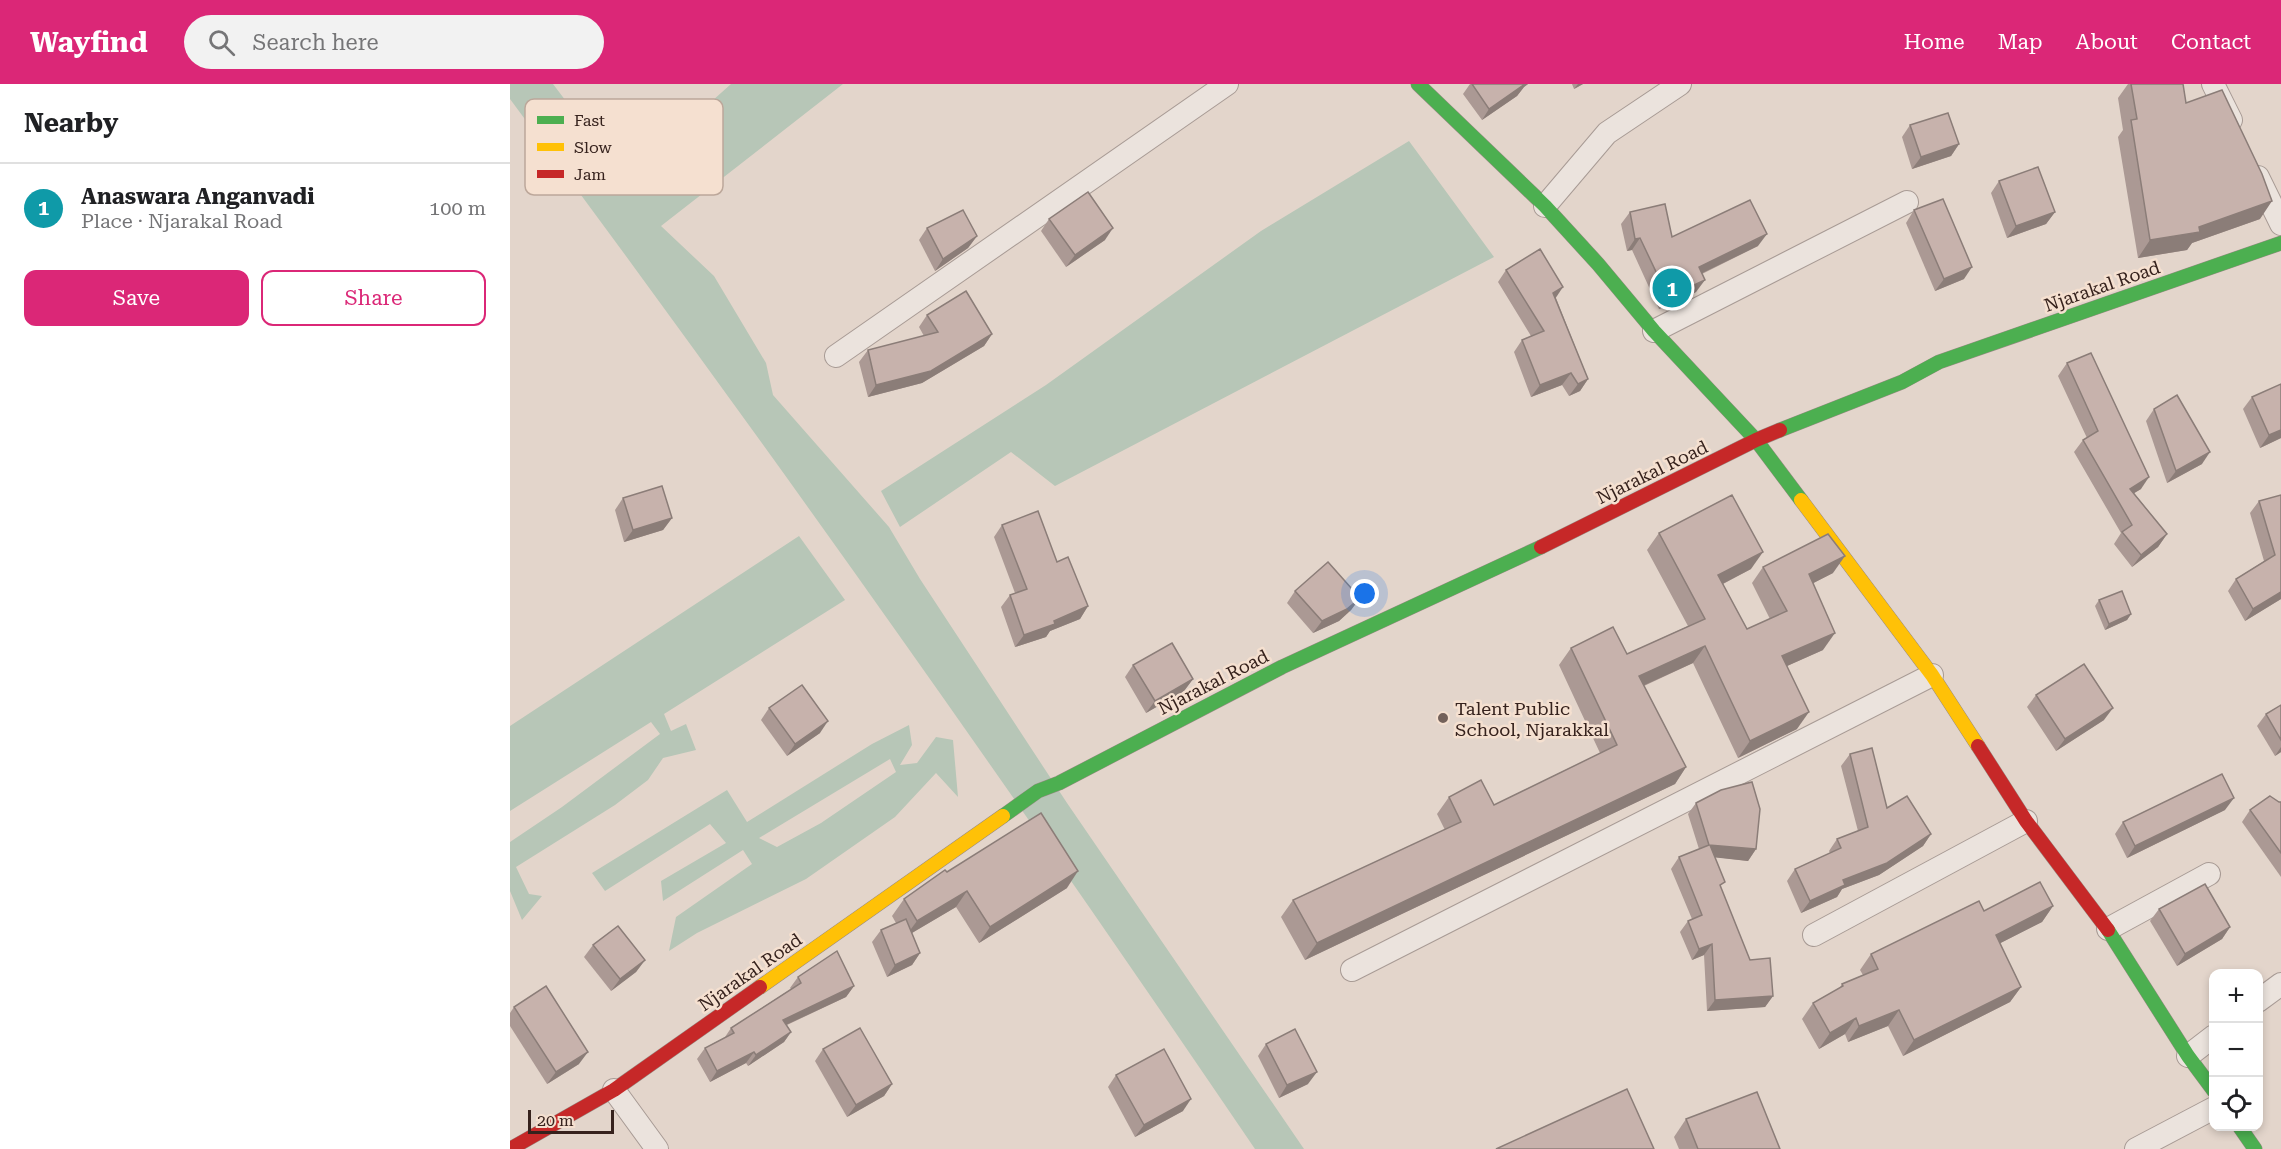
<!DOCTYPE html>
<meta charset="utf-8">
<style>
:root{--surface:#fff;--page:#f2f2f2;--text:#202124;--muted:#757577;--line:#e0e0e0;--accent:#db2777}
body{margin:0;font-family:"Roboto Serif",serif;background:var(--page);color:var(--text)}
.controls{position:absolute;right:18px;bottom:18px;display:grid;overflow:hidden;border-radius:12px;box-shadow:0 3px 9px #0003}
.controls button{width:54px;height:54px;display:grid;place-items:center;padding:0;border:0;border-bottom:2px solid var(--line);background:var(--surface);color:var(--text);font:30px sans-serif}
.scale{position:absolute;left:18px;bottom:15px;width:86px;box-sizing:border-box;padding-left:6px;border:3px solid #36221d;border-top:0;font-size:16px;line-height:21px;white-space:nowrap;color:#36221d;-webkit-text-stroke:4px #f5e0d0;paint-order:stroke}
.you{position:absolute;left:855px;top:510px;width:21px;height:21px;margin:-15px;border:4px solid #fff;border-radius:50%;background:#1a73e8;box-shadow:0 0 0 9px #1a73e833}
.badge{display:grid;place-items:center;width:39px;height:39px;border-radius:50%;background:var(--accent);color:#fff;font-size:20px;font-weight:700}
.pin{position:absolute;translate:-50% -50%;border:3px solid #fff;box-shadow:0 2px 6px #0006}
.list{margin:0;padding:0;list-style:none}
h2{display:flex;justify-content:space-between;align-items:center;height:78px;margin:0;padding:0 24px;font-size:26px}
h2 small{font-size:20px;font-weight:400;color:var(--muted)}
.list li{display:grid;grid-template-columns:39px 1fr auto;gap:18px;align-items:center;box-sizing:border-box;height:90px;padding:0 24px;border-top:2px solid var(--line)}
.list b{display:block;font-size:22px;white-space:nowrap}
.list p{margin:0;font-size:20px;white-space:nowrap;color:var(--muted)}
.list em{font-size:20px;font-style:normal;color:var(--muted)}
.actions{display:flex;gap:12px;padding:18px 24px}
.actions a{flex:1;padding:14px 0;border:2px solid var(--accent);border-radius:12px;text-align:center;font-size:21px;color:var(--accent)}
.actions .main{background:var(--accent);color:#fff}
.icon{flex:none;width:33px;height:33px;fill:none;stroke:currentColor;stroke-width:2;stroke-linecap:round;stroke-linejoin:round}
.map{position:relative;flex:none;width:1771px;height:1065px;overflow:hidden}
header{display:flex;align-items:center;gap:36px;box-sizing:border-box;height:84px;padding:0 30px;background:var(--accent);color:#fff}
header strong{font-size:28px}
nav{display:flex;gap:33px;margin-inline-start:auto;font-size:21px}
.search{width:420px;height:54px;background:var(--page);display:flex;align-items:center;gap:15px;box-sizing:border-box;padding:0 21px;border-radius:33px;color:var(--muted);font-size:22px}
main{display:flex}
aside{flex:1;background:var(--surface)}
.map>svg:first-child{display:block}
.water{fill:#b7c6b7;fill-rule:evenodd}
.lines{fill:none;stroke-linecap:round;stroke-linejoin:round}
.street-casing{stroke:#a89b95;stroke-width:24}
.fast-casing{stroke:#988b84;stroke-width:15}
.slow-casing{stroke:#988b84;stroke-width:15}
.jam-casing{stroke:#988b84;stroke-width:15}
.street{stroke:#ebe3dd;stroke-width:22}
.fast{stroke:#4caf50;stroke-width:14}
.slow{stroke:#ffc107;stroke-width:14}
.jam{stroke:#c62828;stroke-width:14}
.wall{fill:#ab9994}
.shaded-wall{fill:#8b7d78}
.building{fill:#c7b2ac;stroke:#8b7d78;stroke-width:1.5}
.poi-dot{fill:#73615a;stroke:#f5e0d0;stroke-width:2}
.labels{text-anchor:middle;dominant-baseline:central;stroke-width:5;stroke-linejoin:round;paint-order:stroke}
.street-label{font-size:18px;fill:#36221d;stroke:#f5e0d0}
.poi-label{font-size:18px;fill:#36221d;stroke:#f5e0d0;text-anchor:start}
.key{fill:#f5e0d0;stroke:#bca79a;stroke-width:1.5}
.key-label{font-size:16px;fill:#36221d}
</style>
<header>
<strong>Wayfind</strong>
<div class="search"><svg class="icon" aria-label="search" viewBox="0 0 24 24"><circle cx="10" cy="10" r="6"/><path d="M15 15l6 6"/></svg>Search here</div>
<nav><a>Home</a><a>Map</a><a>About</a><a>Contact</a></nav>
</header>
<main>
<aside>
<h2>Nearby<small></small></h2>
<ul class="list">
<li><span class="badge" style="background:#0f9aa8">1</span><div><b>Anaswara Anganvadi</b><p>Place · Njarakal Road</p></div><em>100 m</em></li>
</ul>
<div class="actions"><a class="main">Save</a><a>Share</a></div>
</aside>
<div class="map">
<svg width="1771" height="1065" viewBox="0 0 1771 1065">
<rect width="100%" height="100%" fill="#e3d5cb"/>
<g class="water">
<path d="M0,0H43L115,95L221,0H333L151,142L204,192L256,279L263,311L379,443L410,495L557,719L794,1065H745C504,710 256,359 0,15Z"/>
<path d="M899,57L984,173L545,402L501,368L390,443L371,407L536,301L751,147Z"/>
<path d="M289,452L335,516L154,630L161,647L176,640L186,666L153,674L138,696L105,721L6,783L19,810L32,812L12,836L0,807V758L52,723L150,650L141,638L0,727V642Z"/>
<path d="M399,641L402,661L390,681L407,679L426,653L443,656L448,713L426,689L385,733L296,795L187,849L159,867L166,833L242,780L233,766L153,817L151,797L216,759L200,740L95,807L82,789L217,706L237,738L362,660ZM380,675L386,688L311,739L267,763L249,754Z"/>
</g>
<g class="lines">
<g class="street-casing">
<g id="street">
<path d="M1703,0L1721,36"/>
<path d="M1748,93L1771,140"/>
<path d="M1035,122L1097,49L1170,0"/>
<path d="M1144,247L1397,118"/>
<path d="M326,272L717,0"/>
<path d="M1598,845L1699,790"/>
<path d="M1304,851L1516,737"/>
<path d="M842,886L1422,591"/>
<path d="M1748,917L1771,900"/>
<path d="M1678,972L1704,952"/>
<path d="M104,1006L147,1065"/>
<path d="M1626,1065L1704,1024"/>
</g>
</g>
<g class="fast-casing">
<g id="fast">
<path d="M908,0L1035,122L1088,180L1144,247L1246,356L1291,416"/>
<path d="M1270,346L1392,298L1429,278L1771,159"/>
<path d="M493,732L528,707L549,699L772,583L1031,463"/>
<path d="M1598,846L1678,972L1704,1007"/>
<path d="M1729,1042L1745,1065"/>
</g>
</g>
<g class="slow-casing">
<g id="slow">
<path d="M1291,416L1422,591L1468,662"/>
<path d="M250,903L493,732"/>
</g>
</g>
<g class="jam-casing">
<g id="jam">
<path d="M1031,463L1246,356L1270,346"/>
<path d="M1468,662L1516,737L1598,846"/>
<path d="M0,1065L104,1006L250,903"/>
</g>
</g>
<use href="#street" class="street"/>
<use href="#fast" class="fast"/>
<use href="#slow" class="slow"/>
<use href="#jam" class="jam"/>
</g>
<g class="wall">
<path d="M960,0H1018L1014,3L1007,12L972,36L953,10Z"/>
<path d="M1062,0H1073L1064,5Z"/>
<path d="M1618,0H1673L1676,19L1750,135L1682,159L1677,166L1628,174L1608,53L1613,46L1608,14Z"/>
<path d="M1400,41L1449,60L1441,72L1402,85L1392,53Z"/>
<path d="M1489,97L1545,128L1536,140L1497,154L1481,109Z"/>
<path d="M1404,126L1454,195L1425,207L1396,139Z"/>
<path d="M1120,128L1162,153L1248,162L1192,190L1186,208L1149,225L1122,166L1117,167L1111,140Z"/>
<path d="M539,135L595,156L556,183L531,147Z"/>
<path d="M417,144L467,152L458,164L425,187L409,156Z"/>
<path d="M996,186L1046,214L1078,295L1070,307L1059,312L1052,301L1021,313L1004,268L1012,256L1021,252L988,198Z"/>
<path d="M417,231L482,250L474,262L412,299L358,313L349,278L358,266L414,252L409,243Z"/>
<path d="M1557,279L1631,405L1624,409L1657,450L1648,463L1622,483L1604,460L1611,449L1564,368L1573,356L1577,354L1548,292Z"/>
<path d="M1742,313L1771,354L1750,364L1733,325Z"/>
<path d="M1644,325L1692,380L1657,399L1636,337Z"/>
<path d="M1771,411V515L1735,537L1718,507L1726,495L1754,477L1740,429L1749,417Z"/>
<path d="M113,414L162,434L153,446L114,458L105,426Z"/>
<path d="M492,441L547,478L578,522L570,535L540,547L536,553L505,563L491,523L500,511L505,509L484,453Z"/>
<path d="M1149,449L1241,485L1213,500L1237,545L1260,535L1242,499L1253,483L1323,489L1303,499L1313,566L1277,582L1287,645L1228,674L1183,579L1134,602L1176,683L1165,700L795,876L771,833L783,816L935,746L927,730L939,713L984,721L1090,669L1049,581L1061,564L1117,570L1178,542L1137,466Z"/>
<path d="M785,507L850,514L841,526L829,537L803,549L777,519Z"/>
<path d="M1589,516L1621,530L1617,536L1595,546L1585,522Z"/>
<path d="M623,581L683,595L674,607L636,629L615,593Z"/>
<path d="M1526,611L1594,636L1546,667L1517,623Z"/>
<path d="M1771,621V668L1765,672L1747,642L1756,630Z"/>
<path d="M259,624L310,649L277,672L251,636Z"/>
<path d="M1340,670L1377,724L1421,750L1413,762L1369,791L1332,805L1327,813L1291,829L1277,797L1285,785L1320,769L1319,767L1327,755L1348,747L1331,682Z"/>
<path d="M1769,718H1771V793L1732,738L1740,726Z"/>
<path d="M1186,719L1246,765L1238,777L1205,773L1211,804L1240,876L1263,912L1255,923L1197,927L1194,871L1182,876L1170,848L1178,837L1182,835L1161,785L1169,773L1189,765L1178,730Z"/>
<path d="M1715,726L1617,774L1605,750L1613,738Z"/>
<path d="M437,788L557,804L469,859L446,823L402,849L410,869L402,881L377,893L362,858L371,846L386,839L382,832L394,815Z"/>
<path d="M1543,822L1532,838L1490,859L1511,903L1500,918L1393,972L1378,942L1338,958L1335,950L1309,965L1292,935L1303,919L1329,905L1332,900L1353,891L1350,886L1361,870L1474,827Z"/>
<path d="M1649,825L1720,843L1712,855L1667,882L1640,837Z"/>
<path d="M83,861L135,876L126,888L101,907L74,873Z"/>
<path d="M288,893L344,902L336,913L277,941L281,948L274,958L238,982L236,979L200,998L187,975L195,964L215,953L221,944L281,905L280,904Z"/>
<path d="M4,923L69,980L37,1000L0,942V929Z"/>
<path d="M756,960L798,1000L769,1014L748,972Z"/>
<path d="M313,965L382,1000L374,1012L337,1033L305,977Z"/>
<path d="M606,991L673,1027L625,1053L598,1003Z"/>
<path d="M1176,1035L1270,1065H1169L1164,1053Z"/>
</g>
<g class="shaded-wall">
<path d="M1010,0H1018L1014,3L1007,12L972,36L979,25Z"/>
<path d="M1068,0H1073L1064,5Z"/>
<path d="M1449,60L1441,72L1402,85L1411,73Z"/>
<path d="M1762,117L1750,135L1682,159L1677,166L1628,174L1640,156L1689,143Z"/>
<path d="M1545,128L1536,140L1497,154L1506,142Z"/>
<path d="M603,144L595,156L556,183L565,171Z"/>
<path d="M1257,150L1248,162L1180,195L1189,183Z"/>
<path d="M467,152L458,164L425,187L433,175Z"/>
<path d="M1130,154L1122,166L1117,167L1125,155Z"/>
<path d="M1462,183L1454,195L1425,207L1434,195Z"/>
<path d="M1195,196L1186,208L1149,225L1158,213Z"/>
<path d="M1053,203L1045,215L1043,209Z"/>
<path d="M482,250L474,262L412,299L358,313L366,301Z"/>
<path d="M1061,289L1052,301L1021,313L1030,301Z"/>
<path d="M1078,295L1070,307L1059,312L1068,300Z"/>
<path d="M1771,346V354L1750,364L1759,351Z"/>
<path d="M1700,368L1692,380L1657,399L1666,387Z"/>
<path d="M1639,393L1631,405L1611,417L1620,405Z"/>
<path d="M162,434L153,446L114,458L123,446Z"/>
<path d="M1657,450L1648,463L1622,483L1631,471Z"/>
<path d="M1253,468L1241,485L1197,508L1208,491Z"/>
<path d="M1335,472L1323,489L1288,507L1299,490Z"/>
<path d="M1771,508V515L1735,537L1743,525Z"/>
<path d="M850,514L841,526L829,537L803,549L812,537Z"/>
<path d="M578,522L570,535L540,547L536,553L505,563L514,551Z"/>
<path d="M1621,530L1617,536L1595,546L1599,540Z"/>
<path d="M1325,549L1313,566L1261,589L1272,572Z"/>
<path d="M1195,562L1183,579L1117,609L1129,592Z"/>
<path d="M683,595L674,607L636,629L645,617Z"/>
<path d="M1603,624L1594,636L1546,667L1555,655Z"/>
<path d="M1299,628L1287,645L1228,674L1240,657Z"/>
<path d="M318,637L310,649L277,672L285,660Z"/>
<path d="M1771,663V668L1765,672Z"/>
<path d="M1176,683L1165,700L795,876L807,859Z"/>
<path d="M1724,714L1715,726L1617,774L1625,762Z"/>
<path d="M1421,750L1413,762L1369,791L1332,805L1327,813L1291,829L1300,817L1333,796Z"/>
<path d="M1200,761L1246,765L1238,777L1192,772Z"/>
<path d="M568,787L557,804L469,859L480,843Z"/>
<path d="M457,807L446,823L395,853L407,837Z"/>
<path d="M1543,822L1532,838L1475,867L1486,851Z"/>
<path d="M1720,843L1712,855L1667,882L1675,870Z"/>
<path d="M1202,860L1194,871L1182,876L1189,865Z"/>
<path d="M410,869L402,881L377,893L385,881Z"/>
<path d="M135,876L126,888L101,907L110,895Z"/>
<path d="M344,902L336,913L265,946L273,936Z"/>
<path d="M1511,903L1500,918L1393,972L1404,956Z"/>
<path d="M1263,912L1255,923L1197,927L1205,916Z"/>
<path d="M1389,926L1378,942L1338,958L1349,942Z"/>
<path d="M1346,934L1335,950L1309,965L1320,949Z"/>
<path d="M281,948L274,958L238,982L246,971Z"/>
<path d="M78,968L69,980L37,1000L46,988Z"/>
<path d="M244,968L236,979L200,998L207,987Z"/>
<path d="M807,988L798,1000L769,1014L777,1001Z"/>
<path d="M382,1000L374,1012L337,1033L346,1021Z"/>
<path d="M681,1015L673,1027L625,1053L634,1041Z"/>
</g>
<g class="building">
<path d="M962,0H1015L979,25Z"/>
<path d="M1621,0H1673L1676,19L1712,6L1752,90L1762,117L1689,143L1690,148L1640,156L1621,36L1627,35Z"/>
<path d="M1438,29L1449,60L1411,73L1400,41Z"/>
<path d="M1528,83L1545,128L1506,142L1489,97Z"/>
<path d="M578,108L603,144L565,171L539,135Z"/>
<path d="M1433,115L1462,183L1434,195L1404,126Z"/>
<path d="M1240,116L1257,150L1189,183L1195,196L1158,213L1130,154L1125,155L1120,128L1155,120L1162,153Z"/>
<path d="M453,126L467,152L433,175L417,144Z"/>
<path d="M1030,165L1053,203L1043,209L1078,295L1068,300L1061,289L1030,301L1012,256L1034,247L996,186Z"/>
<path d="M456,207L482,250L421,287L366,301L358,266L428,248L417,231Z"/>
<path d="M1581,269L1639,393L1620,405L1657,450L1631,471L1612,448L1622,441L1573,356L1588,347L1557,279Z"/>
<path d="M1771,300V346L1759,351L1742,313Z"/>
<path d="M1667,311L1700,368L1666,387L1644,325Z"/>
<path d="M152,402L162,434L123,446L113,414Z"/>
<path d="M1222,411L1253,468L1208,491L1237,545L1277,527L1253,483L1318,450L1335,472L1299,490L1325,549L1272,572L1299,628L1240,657L1195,562L1129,592L1176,683L807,859L783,816L951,738L939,713L971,696L984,721L1107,661L1061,564L1103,543L1117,570L1195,535L1149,449Z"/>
<path d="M1771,411V508L1743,525L1726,495L1765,471L1749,417Z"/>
<path d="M528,427L547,478L558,473L578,522L544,537L545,540L514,551L500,511L517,505L492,441Z"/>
<path d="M818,478L850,514L837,525L812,537L785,507Z"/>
<path d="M1612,507L1621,530L1599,540L1589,516Z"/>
<path d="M662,559L683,595L645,617L623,581Z"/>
<path d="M1574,580L1603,624L1555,655L1526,611Z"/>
<path d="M292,601L318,637L285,660L259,624Z"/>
<path d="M1771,621V656L1756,630Z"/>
<path d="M1362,664L1377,724L1397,712L1421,750L1377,779L1333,796L1335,801L1300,817L1285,785L1331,764L1327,755L1358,743L1340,670Z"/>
<path d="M1712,690L1724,714L1625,762L1613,738Z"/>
<path d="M1242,698L1250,725L1246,765L1200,761L1215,798L1210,801L1240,876L1260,874L1263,912L1205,916L1202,860L1189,865L1178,837L1192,831L1169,773L1199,761L1186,719L1211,706Z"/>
<path d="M1760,712L1769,718H1771V769L1740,726Z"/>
<path d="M531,729L568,787L480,843L457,807L407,837L394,815L435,786L437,788Z"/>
<path d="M1530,798L1543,822L1486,851L1511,903L1404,956L1389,926L1349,942L1346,934L1320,949L1303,919L1333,902L1332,900L1368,885L1361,870L1469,817L1474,827Z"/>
<path d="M1695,800L1720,843L1675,870L1649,825Z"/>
<path d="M396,835L410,869L385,881L371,846Z"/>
<path d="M108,842L135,876L110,895L83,861Z"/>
<path d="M327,867L344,902L273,936L281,948L246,971L244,968L207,987L195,964L224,949L221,944L291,899L288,893Z"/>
<path d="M36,902L78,968L46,988L4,923Z"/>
<path d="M350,944L382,1000L346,1021L313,965Z"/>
<path d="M785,945L807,988L777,1001L756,960Z"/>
<path d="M654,965L681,1015L634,1041L606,991Z"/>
<path d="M1117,1005L1144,1065H986Z"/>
<path d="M1247,1008L1270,1065H1188L1176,1035Z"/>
</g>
<circle class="poi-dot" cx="933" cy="634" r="6"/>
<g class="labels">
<g class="street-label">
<text transform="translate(1592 202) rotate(-19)">Njarakal Road</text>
<text transform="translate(1142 388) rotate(-26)">Njarakal Road</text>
<text transform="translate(703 598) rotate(-27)">Njarakal Road</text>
<text transform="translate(240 888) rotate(-35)">Njarakal Road</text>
</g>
<g class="poi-label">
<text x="945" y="624">Talent Public<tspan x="945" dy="21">School, Njarakkal</tspan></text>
</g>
</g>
<rect x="15" y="15" width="198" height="96" rx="9" class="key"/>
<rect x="27" y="32" width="27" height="8" fill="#4caf50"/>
<rect x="27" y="59" width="27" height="8" fill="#ffc107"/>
<rect x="27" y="86" width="27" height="8" fill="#c62828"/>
<g class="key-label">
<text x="64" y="42">Fast</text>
<text x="64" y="69">Slow</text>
<text x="64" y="96">Jam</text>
</g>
</svg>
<div class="controls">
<button>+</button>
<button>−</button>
<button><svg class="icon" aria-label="locate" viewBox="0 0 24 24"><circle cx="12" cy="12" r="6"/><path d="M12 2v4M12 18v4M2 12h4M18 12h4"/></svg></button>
</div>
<div class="scale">20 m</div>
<div class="you"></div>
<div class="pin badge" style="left:1162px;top:204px;background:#0f9aa8">1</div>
</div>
</main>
